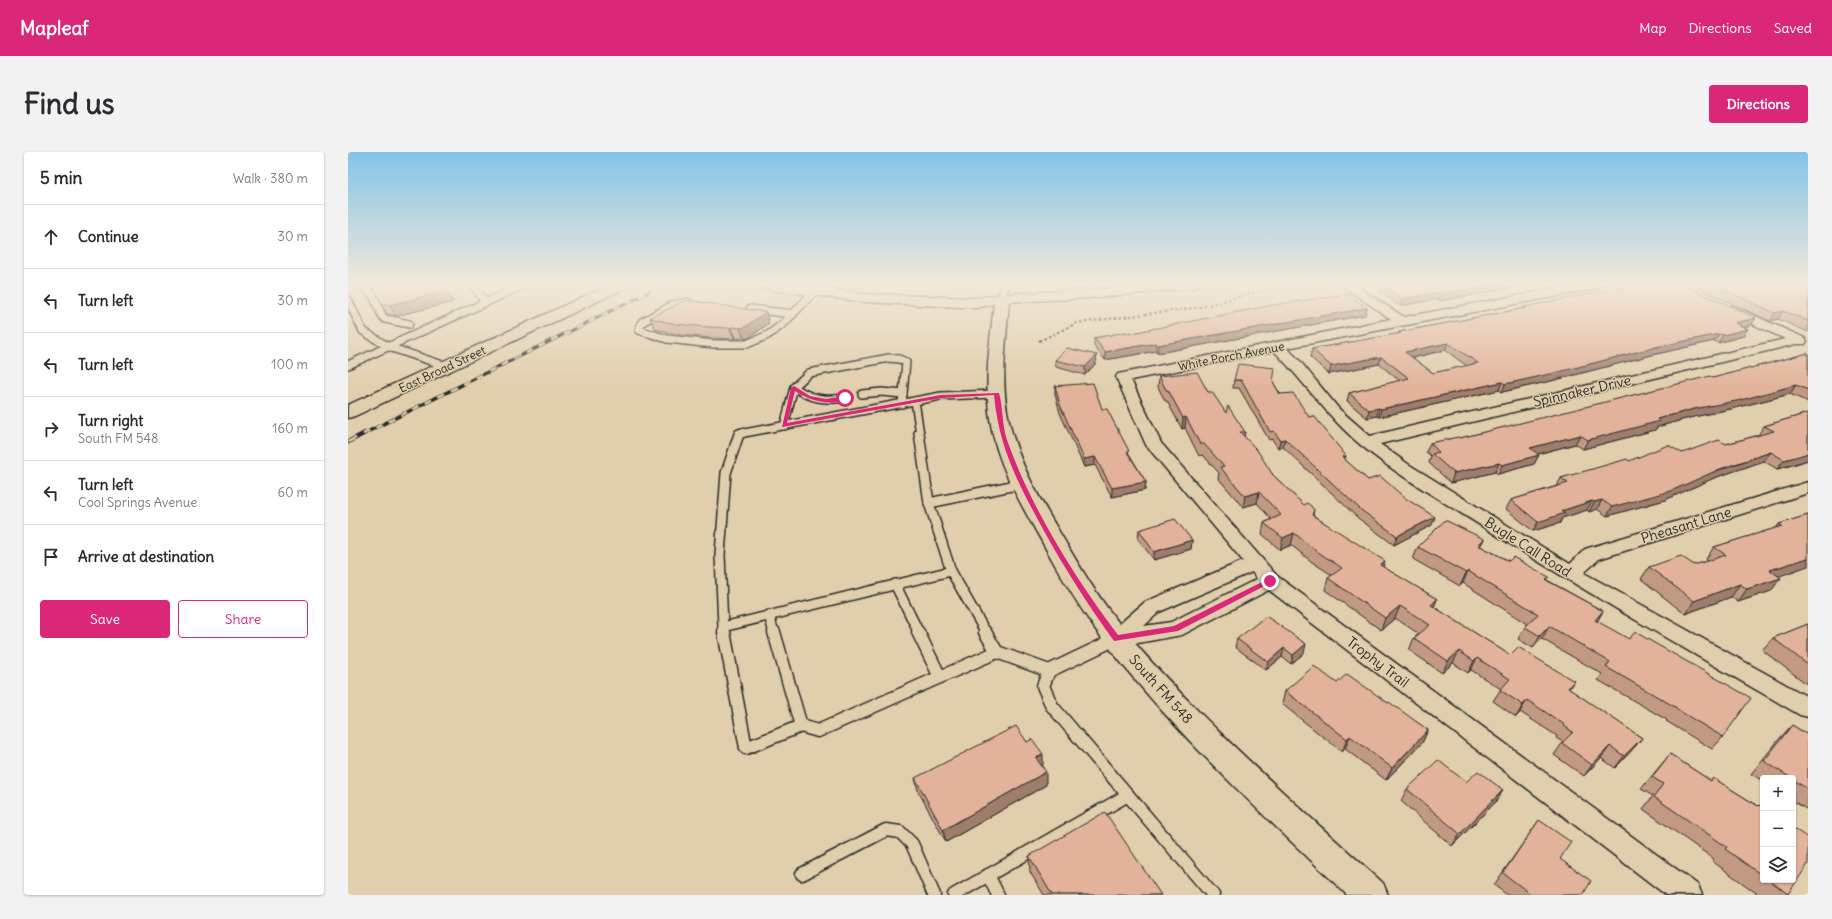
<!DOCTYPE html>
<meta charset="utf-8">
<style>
:root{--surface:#fff;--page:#f2f2f3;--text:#2b2b33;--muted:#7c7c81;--line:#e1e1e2;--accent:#db2777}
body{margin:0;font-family:Delius,sans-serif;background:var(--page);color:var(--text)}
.controls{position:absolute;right:12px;bottom:12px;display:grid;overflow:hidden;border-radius:4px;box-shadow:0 1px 3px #0004}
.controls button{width:36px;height:36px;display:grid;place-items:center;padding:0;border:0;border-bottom:1px solid var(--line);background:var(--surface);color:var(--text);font:20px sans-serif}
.stop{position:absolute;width:12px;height:12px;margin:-9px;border:3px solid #db2777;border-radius:50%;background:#fff}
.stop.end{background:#db2777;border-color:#fff;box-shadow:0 1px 4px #0008}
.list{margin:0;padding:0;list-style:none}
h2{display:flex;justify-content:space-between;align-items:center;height:52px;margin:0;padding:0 16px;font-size:17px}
h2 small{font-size:13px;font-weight:400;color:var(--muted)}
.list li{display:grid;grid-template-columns:26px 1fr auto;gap:12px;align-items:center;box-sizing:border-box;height:64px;padding:0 16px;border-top:1px solid var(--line)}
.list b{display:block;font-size:15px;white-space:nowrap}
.list p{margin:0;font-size:13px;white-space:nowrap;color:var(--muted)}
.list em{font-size:13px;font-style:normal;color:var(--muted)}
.actions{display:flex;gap:8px;padding:12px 16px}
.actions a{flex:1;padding:9px 0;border:1px solid var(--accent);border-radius:4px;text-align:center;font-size:14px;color:var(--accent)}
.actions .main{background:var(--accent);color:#fff}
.icon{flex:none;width:22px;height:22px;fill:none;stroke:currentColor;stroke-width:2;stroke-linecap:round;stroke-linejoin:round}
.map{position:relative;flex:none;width:1460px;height:743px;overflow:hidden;border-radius:4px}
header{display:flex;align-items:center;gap:24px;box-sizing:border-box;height:56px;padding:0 20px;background:var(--accent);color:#fff}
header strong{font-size:19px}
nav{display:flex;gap:22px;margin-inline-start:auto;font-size:14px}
.intro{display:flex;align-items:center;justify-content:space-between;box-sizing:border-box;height:96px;padding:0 24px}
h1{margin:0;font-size:28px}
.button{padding:10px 18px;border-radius:4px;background:var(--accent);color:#fff;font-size:14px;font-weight:700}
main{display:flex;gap:24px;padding:0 24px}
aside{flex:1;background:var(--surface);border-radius:4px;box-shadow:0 1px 3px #0004}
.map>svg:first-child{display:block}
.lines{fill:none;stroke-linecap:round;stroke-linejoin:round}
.lane-far2-casing{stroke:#2b2b2b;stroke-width:10}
.lane-far1-casing{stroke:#2b2b2b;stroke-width:12}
.lane-casing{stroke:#2b2b2b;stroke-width:15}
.street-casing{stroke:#2b2b2b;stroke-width:3}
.secondary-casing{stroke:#2b2b2b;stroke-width:3}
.path{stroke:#2b2b2b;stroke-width:2;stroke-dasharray:2.5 2.5;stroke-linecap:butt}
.lane-far2{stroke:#e1ceac;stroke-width:7}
.lane-far1{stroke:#e1ceac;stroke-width:9}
.lane{stroke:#e1ceac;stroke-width:12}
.street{fill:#e1ceac;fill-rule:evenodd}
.secondary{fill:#e1ceac;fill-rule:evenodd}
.rail-far1-casing{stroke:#2b2b2b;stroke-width:3.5}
.rail-casing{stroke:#2b2b2b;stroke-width:4.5}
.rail-far1{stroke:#e1ceac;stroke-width:2.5;stroke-dasharray:7;stroke-linecap:butt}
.rail{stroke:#e1ceac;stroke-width:3;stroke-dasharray:9;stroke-linecap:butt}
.wall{fill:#c29a84;stroke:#2b2b2b;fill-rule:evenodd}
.shaded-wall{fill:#9e7d6c;stroke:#2b2b2b}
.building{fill:#e2b39a;stroke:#2b2b2b;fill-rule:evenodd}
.route{fill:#db2777}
.labels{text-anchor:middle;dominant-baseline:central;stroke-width:3;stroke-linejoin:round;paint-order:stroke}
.far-street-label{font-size:12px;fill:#2b2b2b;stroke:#e1ceac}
.street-label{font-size:14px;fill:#2b2b2b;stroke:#e1ceac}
</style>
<header>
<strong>Mapleaf</strong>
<nav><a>Map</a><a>Directions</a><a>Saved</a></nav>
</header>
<div class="intro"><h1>Find us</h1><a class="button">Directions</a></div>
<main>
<aside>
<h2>5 min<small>Walk · 380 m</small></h2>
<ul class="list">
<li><svg class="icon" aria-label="ahead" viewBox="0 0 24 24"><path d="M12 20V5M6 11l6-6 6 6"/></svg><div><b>Continue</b></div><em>30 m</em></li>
<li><svg class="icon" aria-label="left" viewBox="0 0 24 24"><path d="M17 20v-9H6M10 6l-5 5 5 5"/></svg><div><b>Turn left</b></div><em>30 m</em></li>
<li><svg class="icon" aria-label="left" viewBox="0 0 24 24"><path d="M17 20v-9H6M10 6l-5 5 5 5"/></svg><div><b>Turn left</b></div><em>100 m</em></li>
<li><svg class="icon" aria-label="right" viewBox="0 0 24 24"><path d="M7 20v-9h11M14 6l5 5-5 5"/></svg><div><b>Turn right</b><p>South FM 548</p></div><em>160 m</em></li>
<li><svg class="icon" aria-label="left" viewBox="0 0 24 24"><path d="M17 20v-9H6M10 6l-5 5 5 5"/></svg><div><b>Turn left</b><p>Cool Springs Avenue</p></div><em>60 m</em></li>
<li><svg class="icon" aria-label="arrive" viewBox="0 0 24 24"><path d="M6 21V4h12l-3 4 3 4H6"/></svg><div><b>Arrive at destination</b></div></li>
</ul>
<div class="actions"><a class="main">Save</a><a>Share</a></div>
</aside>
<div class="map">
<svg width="1460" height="743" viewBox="0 0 1460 743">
<rect width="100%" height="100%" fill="#e1ceac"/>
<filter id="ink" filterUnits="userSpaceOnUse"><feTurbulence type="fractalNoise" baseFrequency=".025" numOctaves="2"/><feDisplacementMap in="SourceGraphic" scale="8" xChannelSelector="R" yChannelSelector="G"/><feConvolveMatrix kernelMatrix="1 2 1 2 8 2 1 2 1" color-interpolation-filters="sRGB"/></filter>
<g filter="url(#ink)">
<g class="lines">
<g class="lane-far2-casing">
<g id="lane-far2">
<path d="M124,132L137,150"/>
<path d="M499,135L501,132"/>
<path d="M17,136L25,143L34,164L37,167L61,172"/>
<path d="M654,146L657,132"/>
<path d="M0,148L15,179L41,195L98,214"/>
<path d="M340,150L325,153L294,170L291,178L319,187L365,192H399L420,183L435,172L466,140"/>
<path d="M402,157L445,162"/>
<path d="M0,213L178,132"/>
<path d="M446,235C463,247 476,249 497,246"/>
<path d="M514,242L533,240L555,242"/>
<path d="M567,249L572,282"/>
<path d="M436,274L446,235L461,221L541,206L551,207L558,210L554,252"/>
<path d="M391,282L593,244L649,242"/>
</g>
</g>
<g class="lane-far1-casing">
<g id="lane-far1">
<path d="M394,281L391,282L378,321L372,403L375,475L603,419L581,351L571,281"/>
<path d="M581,351L673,332"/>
<path d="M603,419L638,481"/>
<path d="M547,432L571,481"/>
<path d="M421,463L426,481"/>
<path d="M375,475L376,481"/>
</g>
</g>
<g class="lane-casing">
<g id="lane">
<path d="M376,480L398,596L453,574L470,579L592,525"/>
<path d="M426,480L453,574"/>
<path d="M570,480L592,525L649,500"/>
<path d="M637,480L649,500L701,519"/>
<path d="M768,487L701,519L695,534L704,554L865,743"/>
<path d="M454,722L538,678L552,680L564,692L586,743"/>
<path d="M640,723L650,743"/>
<path d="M606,743L780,643"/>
</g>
</g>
<g class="street-casing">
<path id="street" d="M991,132H1005L1056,165L1231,132H1257L1251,136L939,196L951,208L991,257L1022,284L1437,187L1380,161L1378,158L1380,155L1384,154L1457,186L1459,189L1457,192H1448L1032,292L1060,312L1222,412L1237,397L1460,330V341L1251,407L1236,421L1460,545V565L1452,563C1346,502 1240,442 1137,376C1096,350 1052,325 1014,294C979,265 957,230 926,199L783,228L813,291L929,424L1350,733L1354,743H1318L921,438L834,483L768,495L761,493L758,487L761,481L797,450L895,409L798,293L768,225L770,222L775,221L1043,167ZM904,420L909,427L823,470L796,474L811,460Z"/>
</g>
<g class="secondary-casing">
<g id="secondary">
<path d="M263,132H282L280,135L7,264L0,266V253Z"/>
<path d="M402,132H445L517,142L629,146L654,142L742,138L797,132H851L849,135L844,136L742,146L661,150C658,189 652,231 661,269C670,310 691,346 712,381C729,410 746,439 767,466C793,501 824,532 854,563C912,621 974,676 1035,731L1040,743H999C913,660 822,578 751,482C728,451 710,419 692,386C671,349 648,310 642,267C636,229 642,190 646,152L629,156L517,150L409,136L404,135Z"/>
</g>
</g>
<path class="path" d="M691,189L729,171L853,155L904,141L955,133L982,132"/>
<use href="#lane-far2" class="lane-far2"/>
<use href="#lane-far1" class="lane-far1"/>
<use href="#lane" class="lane"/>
<use href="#street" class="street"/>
<use href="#secondary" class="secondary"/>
<g class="rail-far1-casing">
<path id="rail-far1" d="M15,282L317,132"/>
</g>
<g class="rail-casing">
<path id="rail" d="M0,290L17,281"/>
</g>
<use href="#rail-far1" class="rail-far1"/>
<use href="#rail" class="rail"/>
</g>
<g class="wall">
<path d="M1184,132L1092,149L1090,147L1052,154L1032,140L1034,133H1058Z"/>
<path d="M1341,132H1460V180L1430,167L1422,169Z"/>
<path d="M99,139L105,150L48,164L39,162L33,151Z"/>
<path d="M1176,155L1408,166L1403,173L1396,175L1395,184L1370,191L1366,189L1304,203L1203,229L1154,240L1151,238L1031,265L1029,264L1019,266L999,249L1001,241L1052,229L1031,212L981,222L962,205L964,197L1050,182L1051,180L1176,156ZM1097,198L1119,214L1085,221L1065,206Z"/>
<path d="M1019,156L1017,163L810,201L808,199L757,208L746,194V186Z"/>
<path d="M302,166L421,171L401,186L396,187L388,186L386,187L363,186L332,183L307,177Z"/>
<path d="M1460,201V250L1442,242L1387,256L1341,266L1309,275L1307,278L1235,297L1227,292L1190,302L1191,303L1186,312L1150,322L1147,320L1103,331L1081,311L1083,304L1078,300L1082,291L1112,286L1365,226Z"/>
<path d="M707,208L748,211L737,223L708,215Z"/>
<path d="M811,224L860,240L878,261L897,280L896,285L925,323L956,353L966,358L965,363L1035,415L1089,447L1086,455L1162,503L1226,529L1221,537L1294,586L1285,597L1267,616L1253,606L1236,624L1206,603L1215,590L1208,586L1209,584L1172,560L1168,565L1145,549L1153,537L1123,518L1120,521L1105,511L1094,521L1061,498L1066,486L1071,482L1047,466L1033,478L977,438L980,426L984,423L964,410L943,393L932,398L914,382L916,371L923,367L909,351L895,355L870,326L871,321L855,303L851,304L837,276L834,277L819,249H817L810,235Z"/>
<path d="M886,228L925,230L932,242L961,265L997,308L1020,328L1084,373L1046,393L1010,366L935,295L930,296L924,287L921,288L891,236H885Z"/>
<path d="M707,234L754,257L798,330L797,338L764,345L747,313L736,315L712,261L707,242Z"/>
<path d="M1460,261V308L1445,313L1429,317L1416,309L1366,326L1317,348L1259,364L1249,357L1241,360L1239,358L1214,366L1212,371L1185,379L1158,357L1163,348L1209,334L1213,326L1281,309L1334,301L1378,292L1411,283H1410L1416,274Z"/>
<path d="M1460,363L1423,439L1390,450L1383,445L1337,462L1293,427L1301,415L1346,413L1360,409L1358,407L1366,395L1428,376L1431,372Z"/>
<path d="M791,378L844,388L843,397L806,408L790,387Z"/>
<path d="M1136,387L1132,394L1199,428L1255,459L1249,469L1375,585L1364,597L1318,569L1319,568L1250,528L1254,522L1194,487L1185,496L1170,487L1177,475L1179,472L1115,431L1112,434L1065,407L1070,395Z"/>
<path d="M1460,472V533L1414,498L1425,486Z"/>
<path d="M889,487L956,501L943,512L934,505L918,518L887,495Z"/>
<path d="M989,531L1040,551L1080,578L1074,591L1038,628L997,597L994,600L934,552L937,539Z"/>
<path d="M1444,573L1460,583V658L1445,649V626H1415V629L1403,622L1432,586Z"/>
<path d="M1322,602L1363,629L1365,626L1410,654L1415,656V728H1445L1440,742L1438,743H1411L1364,709L1366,707L1295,657L1305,644L1293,637Z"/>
<path d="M695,615L698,633L598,690L570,639L567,626Z"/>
<path d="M1059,637L1155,638L1147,651L1104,694L1053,649Z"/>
<path d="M1191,668L1212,707L1235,743H1159L1146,733Z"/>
<path d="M681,704L813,743H696L682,720Z"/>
</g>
<g class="shaded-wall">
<path d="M1147,132H1184L1092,149L1094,142Z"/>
<path d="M99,139L105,150L48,164L42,153Z"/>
<path d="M1092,140L1090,147L1052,154L1054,147Z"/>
<path d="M1019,156L1017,163L810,201V193Z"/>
<path d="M1435,159L1430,167L1422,169L1427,161Z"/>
<path d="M418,160L421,171L401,186L396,187L392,176Z"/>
<path d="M1408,166L1403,173L1383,179L1387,171Z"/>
<path d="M384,175L388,186L386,187L382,176Z"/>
<path d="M1400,177L1395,184L1370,191L1375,183Z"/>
<path d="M1371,182L1366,189L1304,203L1203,229L1154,240L1157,232L1308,195Z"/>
<path d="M808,191V199L757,208V200Z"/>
<path d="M1100,191L1097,198L1055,208L1057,200Z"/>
<path d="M749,203L748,211L737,223V215Z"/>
<path d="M1033,205L1031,212L981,222L983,214Z"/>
<path d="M1154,230L1151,238L1031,265L1033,257Z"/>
<path d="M1448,233L1442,242L1387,256L1341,266L1309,275L1307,278L1235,297L1240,288L1309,267L1346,257Z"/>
<path d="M1031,256L1029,264L1019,266L1021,258Z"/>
<path d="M838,265L837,276L834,277L835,266Z"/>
<path d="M1232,283L1227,292L1178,305L1182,296Z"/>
<path d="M937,287L935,295L930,296L932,288Z"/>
<path d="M1423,300L1416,309L1366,326L1317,348L1259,364L1264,355Z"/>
<path d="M1460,301V308L1429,317L1436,308Z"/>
<path d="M1191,303L1186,312L1150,322L1154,313Z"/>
<path d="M998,304L996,313L994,305Z"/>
<path d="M747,305V313L736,315V307Z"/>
<path d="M1151,311L1147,320L1103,331L1106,321Z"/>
<path d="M798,330L797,338L764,345V336Z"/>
<path d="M911,340L909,351L895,355L897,344Z"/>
<path d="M1254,348L1249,357L1241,360L1246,350Z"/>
<path d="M1244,349L1239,358L1214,366L1212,371L1185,379L1190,370L1213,359Z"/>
<path d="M1087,365L1084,373L1046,393L1049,384Z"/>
<path d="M946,381L943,393L932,398L935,386Z"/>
<path d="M1136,387L1130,399V393Z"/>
<path d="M844,388L843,397L806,408V400Z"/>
<path d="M1460,406V414L1412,431L1422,418Z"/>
<path d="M1037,409L1033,421L1032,413Z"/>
<path d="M1120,419L1115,431L1112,434L1118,421Z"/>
<path d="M1433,426L1423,439L1390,450L1399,437Z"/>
<path d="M1392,432L1383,445L1337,462L1346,449Z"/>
<path d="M1089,447L1084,459L1083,453Z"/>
<path d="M1052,454L1047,466L1033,478L1037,466Z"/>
<path d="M1255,459L1248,472L1247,468Z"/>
<path d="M1201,474L1194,487L1185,496L1192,484Z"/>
<path d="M958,492L956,501L943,512L945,503Z"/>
<path d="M936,496L934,505L918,518L920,510Z"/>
<path d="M1111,499L1105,511L1094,521L1100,509Z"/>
<path d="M1129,506L1123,518L1120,521L1126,509Z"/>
<path d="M1179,548L1172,560L1168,565L1175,553Z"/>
<path d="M1080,578L1074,591L1038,628L1044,616Z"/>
<path d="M1002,584L997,597L994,600L999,587Z"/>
<path d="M1294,586L1285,597L1267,616L1276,604Z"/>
<path d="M1262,594L1253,606L1236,624L1244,613Z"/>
<path d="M695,602V615L689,619L688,606Z"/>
<path d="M698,620V633L598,690L595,678Z"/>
<path d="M1155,638L1147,651L1104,694L1112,682Z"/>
</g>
<g class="building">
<path d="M24,132H95L99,139L42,153L33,151Z"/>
<path d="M1040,132L1058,133L1147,132L1094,142L1092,140L1054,147L1034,133Z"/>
<path d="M1290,132H1333L1408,166L1387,171L1400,177L1375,183L1371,182L1308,195L1207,221L1157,232L1154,230L1033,257L1031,256L1021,258L1001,241L1061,226L1033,205L983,214L964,197L1053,181L1051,180L1178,156L1176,155ZM1100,191L1130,211L1085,221L1057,200Z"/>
<path d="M1363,132H1460V169L1435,159L1427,161Z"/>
<path d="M999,142L1019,156L810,193L808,191L757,200L746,186L778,180L779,182L925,153Z"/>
<path d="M338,148L418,160L397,175L392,176L384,175L382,176L360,175L328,172L302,166Z"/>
<path d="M719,196L749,203L737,215L707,208Z"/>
<path d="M1460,201V238L1448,233L1393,248L1346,257L1309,267L1312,269L1240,288L1232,283L1182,296L1191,303L1154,313L1151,311L1106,321L1084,302L1091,300L1082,291L1110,285L1112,286L1362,224L1365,226Z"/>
<path d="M890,212L927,216L925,230L932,242L945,241L961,265L966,264L998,304L994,305L1020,328L1032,324L1057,346L1087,365L1049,384L1013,358L937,287L932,288L926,279L922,280L893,228H886Z"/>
<path d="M849,220L860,240H864L878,261L880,254L897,280H892L909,298L925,323L956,353L959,351L963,354L966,358L964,363L1037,409L1032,413L1089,447L1083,453L1162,503L1170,495L1226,529L1220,536L1294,586L1276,604L1262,594L1244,613L1214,591L1225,580L1216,574L1217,573L1179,548L1175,553L1152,538L1162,527L1129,506L1126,509L1111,499L1100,509L1066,486L1082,473L1052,454L1037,466L980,426L994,416L967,398L946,381L935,386L916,371L933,363L911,340L897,344L872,315L876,314L856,292H852L838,265L835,266L820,238H818L811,224Z"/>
<path d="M745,231L754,257H759L781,299L779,300L798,330L764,336L747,305L736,307L712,253L707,234Z"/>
<path d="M1460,261V301L1451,304L1436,308L1423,300L1372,317L1323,339L1264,355L1254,348L1246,350L1244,349L1213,359L1217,361L1190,370L1163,348L1220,331L1213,326L1279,307L1281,309L1320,293L1334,301L1371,288L1378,292L1426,279L1416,274Z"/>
<path d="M1460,363V406L1422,418L1433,426L1399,437L1392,432L1346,449L1301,415L1333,404L1346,413L1378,403L1366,395L1434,374L1431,372Z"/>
<path d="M827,367L844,388L806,400L791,378Z"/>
<path d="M1097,368L1136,387L1130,393L1161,409L1165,405L1201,425L1198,428L1255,459L1247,468L1281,487L1287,480L1403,546L1375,585L1328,557L1329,556L1258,515L1262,510L1201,474L1192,484L1177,475L1190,462L1120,419L1118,421L1070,395Z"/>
<path d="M918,464L958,492L945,503L936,496L920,510L889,487Z"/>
<path d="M1460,472V513L1425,486Z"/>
<path d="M966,514L989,531L999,522L1040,551L1041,550L1080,578L1044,616L1002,584L999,587L937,539Z"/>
<path d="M1444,573L1460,583V637L1445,628V626H1443L1416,609Z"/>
<path d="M668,574L679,590L684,587L695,602L688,606L698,620L595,678L567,626Z"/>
<path d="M1322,602L1363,629L1365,626L1410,654L1411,653L1415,656V724L1377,697L1379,695L1306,645L1315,632L1304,625Z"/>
<path d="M1090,608L1118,630L1130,619L1155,638L1112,682L1059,637Z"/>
<path d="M757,660L813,743H704L681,704Z"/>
<path d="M1191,668L1223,690L1212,707L1243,729L1235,743H1184L1155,721Z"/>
<path d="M1445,676L1460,686V712L1440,742L1421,728H1445Z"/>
</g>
</g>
<linearGradient id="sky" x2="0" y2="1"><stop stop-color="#83c5e7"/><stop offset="0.56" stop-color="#f2e9da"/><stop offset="1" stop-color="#f2e9da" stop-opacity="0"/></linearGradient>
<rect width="1460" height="236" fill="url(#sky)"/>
<path class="route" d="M446,234L462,244L478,247L497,244L500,246C484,255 462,249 447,239L439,271L593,243L651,241C655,255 654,273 659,288C683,356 727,426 770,483L826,474L920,427H922L926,429L830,479L766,489C740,453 717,417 696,379C671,333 651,297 646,243L593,246L434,275L443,236Z"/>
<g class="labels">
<g class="far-street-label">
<text transform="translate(883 204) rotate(-11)">White Porch Avenue</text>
<text transform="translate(94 217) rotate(-25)">East Broad Street</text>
</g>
<g class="street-label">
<text transform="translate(1234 239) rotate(-13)">Spinnaker Drive</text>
<text transform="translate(1338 373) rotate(-17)">Pheasant Lane</text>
<text transform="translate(1180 395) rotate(32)">Bugle Call Road</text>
<text transform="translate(1030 510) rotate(37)">Trophy Trail</text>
<text transform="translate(813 537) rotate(48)">South FM 548</text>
</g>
</g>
</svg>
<div class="controls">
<button>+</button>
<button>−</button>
<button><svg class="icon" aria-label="layers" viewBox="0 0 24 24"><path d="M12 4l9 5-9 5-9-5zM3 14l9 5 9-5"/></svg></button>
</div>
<div class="stop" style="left:497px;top:246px"></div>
<div class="stop end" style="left:922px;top:429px"></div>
</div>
</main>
